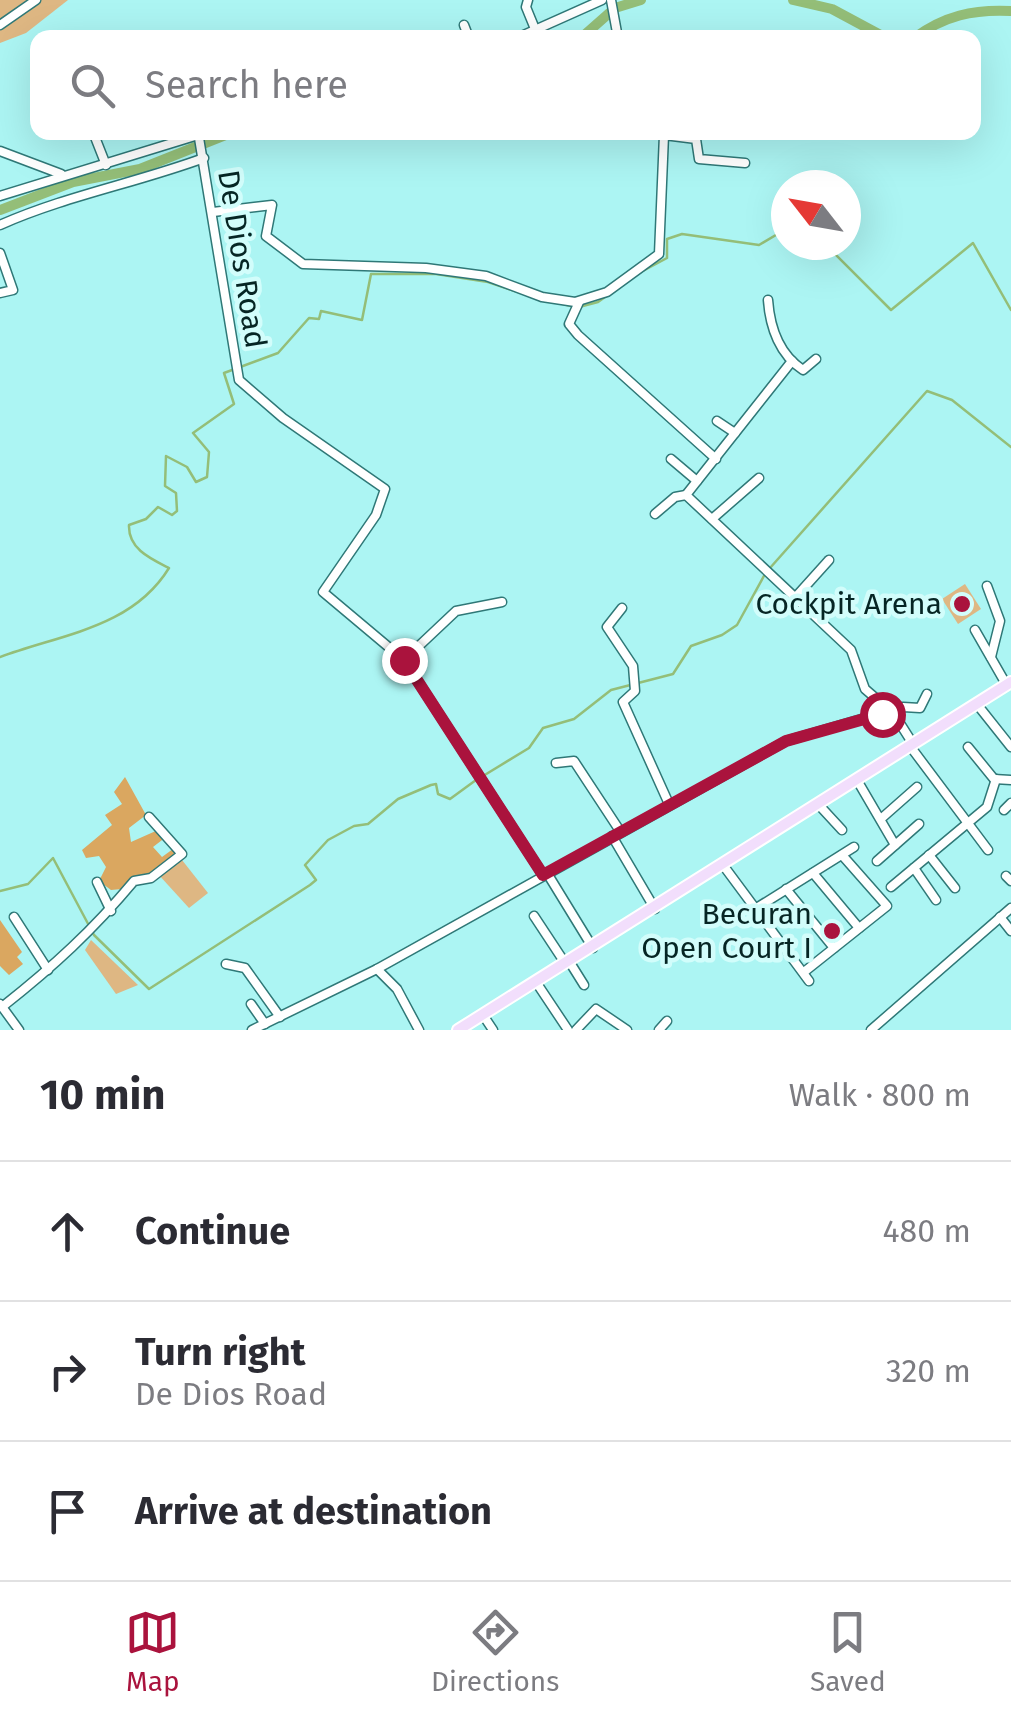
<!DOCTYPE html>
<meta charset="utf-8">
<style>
:root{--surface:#fff;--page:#f2f2f3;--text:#2b2b33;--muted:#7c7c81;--line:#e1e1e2;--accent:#aa133d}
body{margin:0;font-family:"Fira Sans",sans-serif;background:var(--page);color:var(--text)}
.compass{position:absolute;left:771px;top:170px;width:90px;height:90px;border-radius:50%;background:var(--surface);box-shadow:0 10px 40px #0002;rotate:301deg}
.stop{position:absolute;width:30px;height:30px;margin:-22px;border:8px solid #aa133d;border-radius:50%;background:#fff}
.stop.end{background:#aa133d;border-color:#fff;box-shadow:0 2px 10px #0008}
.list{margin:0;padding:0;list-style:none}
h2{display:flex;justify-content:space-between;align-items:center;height:130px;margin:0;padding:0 40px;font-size:42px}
h2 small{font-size:32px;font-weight:400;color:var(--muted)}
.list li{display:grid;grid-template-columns:65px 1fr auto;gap:30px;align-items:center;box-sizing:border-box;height:140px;padding:0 40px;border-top:2px solid var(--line)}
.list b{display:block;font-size:38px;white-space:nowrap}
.list p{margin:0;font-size:32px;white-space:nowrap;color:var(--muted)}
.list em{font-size:32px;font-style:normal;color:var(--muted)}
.icon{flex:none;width:55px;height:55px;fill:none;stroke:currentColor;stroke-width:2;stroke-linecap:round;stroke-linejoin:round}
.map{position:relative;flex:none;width:1011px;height:1030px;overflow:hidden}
.search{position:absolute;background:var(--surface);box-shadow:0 10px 40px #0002;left:30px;right:30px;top:30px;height:110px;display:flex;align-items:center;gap:25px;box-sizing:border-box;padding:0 35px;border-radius:20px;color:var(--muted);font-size:38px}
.sheet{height:550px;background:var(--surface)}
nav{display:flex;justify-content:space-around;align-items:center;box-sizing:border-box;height:140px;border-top:2px solid var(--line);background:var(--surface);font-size:28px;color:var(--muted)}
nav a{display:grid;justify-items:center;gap:5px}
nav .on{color:var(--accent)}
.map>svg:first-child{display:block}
.green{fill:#deb783}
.forest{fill:#daa760}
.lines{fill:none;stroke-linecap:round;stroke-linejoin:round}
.stream{stroke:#94be78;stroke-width:2.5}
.river{stroke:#94be78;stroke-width:10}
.minor-casing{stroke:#2f7877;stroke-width:11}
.major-casing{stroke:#fff;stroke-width:14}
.minor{stroke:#fff;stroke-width:8}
.major{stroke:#f2defc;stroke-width:10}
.route{stroke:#aa133d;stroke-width:12}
.poi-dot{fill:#aa133d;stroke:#d2fdfb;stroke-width:4}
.labels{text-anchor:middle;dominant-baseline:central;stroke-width:9;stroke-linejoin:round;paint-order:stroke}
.street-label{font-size:30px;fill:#062524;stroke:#d2fdfb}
.poi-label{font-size:30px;fill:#062524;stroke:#d2fdfb;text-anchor:end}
</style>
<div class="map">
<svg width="1011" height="1030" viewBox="0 0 1011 1030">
<rect width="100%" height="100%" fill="#acf5f3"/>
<g class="green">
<path d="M0,0H68L26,33L0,43Z"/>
<path d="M965,584L981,609L958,624L942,599Z"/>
<path d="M182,860L208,893L189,908L158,874Z"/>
<path d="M91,940L138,985L116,994L85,950Z"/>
</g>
<g class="forest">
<path d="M125,777L146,815L129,828L131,842L158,830L166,837L153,847L162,857L173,849L177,856L154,875L133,877L122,889L111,890L99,881L106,867L99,856L86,858L82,850L112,825L105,815L122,804L114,792Z"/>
<path d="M0,920L22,952L17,957L23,964L9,975L0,966Z"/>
</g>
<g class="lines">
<g class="stream">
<path d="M826,245L891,310L973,243L1011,310"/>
<path d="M639,273L667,258V239L682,234L759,245L786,229"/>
<path d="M555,302L571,306"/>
<path d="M579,307L598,302L629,280"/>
<path d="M770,568L927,391L952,400L1011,447"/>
<path d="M0,657C62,634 132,628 169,568C151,559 128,549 129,525L146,519L158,507L172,515L177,511L176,493L165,486L166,456L187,467L196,482L207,477L209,452L193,433L234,404L224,373L278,353L309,318L319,319L321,311L362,320L371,274H436L488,282L533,297"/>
<path d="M483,776L529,748L543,728L574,719L611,690L673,674L691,646L722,635L737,625L765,574"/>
<path d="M0,891L28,884L53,858L94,935L149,989L310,885L316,880L305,865L328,840L354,826L368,824L398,799L431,785L436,784L438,794L450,799L476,780"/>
</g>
<g class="river">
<path d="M793,0L832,9L886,38"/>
<path d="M581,38L615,8L641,0"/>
<path d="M914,38C944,16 973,9 1011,11"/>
<path d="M0,210L73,182L140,169L233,132"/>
</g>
<g class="minor-casing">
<g id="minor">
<path d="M528,0L526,7L535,29"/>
<path d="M611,0L618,38"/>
<path d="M0,25L36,0"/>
<path d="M464,25L469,38"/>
<path d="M517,38L602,0"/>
<path d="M93,132L106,165"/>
<path d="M199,138L239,380L283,418L385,489L376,515L323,592L404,660L543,875"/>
<path d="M0,151L61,174"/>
<path d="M0,196L208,132"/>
<path d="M213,212L272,205L266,236L303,264L426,268L486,276L542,297L575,302L607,292L659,254L664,135L696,139L699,159L745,163"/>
<path d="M0,225C65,196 136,183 204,158"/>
<path d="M0,253L13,290L0,293"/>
<path d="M768,300C770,328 780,355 803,370L816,359"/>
<path d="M579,302L569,324L578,335L716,459"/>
<path d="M792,361L686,495L851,650L865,689L894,714L913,744"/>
<path d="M717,421L735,433"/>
<path d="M671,459L697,481"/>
<path d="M655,514L675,497L686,495"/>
<path d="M712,519L759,478"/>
<path d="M987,586L1000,621L991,657"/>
<path d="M793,600L829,560"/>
<path d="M622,608L607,627L633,666L635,691L623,702L669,804"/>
<path d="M975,630L1006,684"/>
<path d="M404,660L456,611L502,602"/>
<path d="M976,703L1011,747"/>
<path d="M894,714L903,707L920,708L927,694"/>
<path d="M910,746L988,850"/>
<path d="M968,747L994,779L1011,780"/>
<path d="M556,763L574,761L620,831"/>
<path d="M857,780L895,845"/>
<path d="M818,804L842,830"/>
<path d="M1004,810L1011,803"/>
<path d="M883,817L917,787"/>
<path d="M612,836L655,909"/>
<path d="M929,855L955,888"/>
<path d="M877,861L919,824"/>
<path d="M723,865L809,981"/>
<path d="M914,868L936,900"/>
<path d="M547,873L593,948"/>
<path d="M813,873L859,928"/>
<path d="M1006,876L1011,881"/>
<path d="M97,882L111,911"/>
<path d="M891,887L987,807L996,779"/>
<path d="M786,889L834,948"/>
<path d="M755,909L854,847"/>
<path d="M534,916L565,963"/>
<path d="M14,917L48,970"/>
<path d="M1000,917L1011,931"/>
<path d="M569,961L584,985"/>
<path d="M226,964L245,968L280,1017"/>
<path d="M377,969L397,989L419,1030"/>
<path d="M804,972L887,906L842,855"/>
<path d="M536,982L568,1030"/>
<path d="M0,1004L19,1030"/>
<path d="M251,1004L265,1024"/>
<path d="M2,1007C54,966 93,930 134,881L151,878L182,854L149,817"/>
<path d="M483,1015L493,1030"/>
<path d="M252,1030L377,969L786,741L889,711"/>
<path d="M576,1030L596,1009L627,1030"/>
<path d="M659,1030L667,1021"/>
<path d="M871,1030L1011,908"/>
</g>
</g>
<g class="major-casing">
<path id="major" d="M458,1030L1011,682"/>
</g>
<use href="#minor" class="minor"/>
<use href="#major" class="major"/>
</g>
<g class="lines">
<path class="route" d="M404,660L543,875L786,741L882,714"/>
</g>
<g class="poi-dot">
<circle cx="962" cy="604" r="10"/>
<circle cx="832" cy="931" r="10"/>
</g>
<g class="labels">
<g class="street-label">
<text transform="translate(242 259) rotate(81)">De Dios Road</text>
</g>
<g class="poi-label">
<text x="942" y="604">Cockpit Arena</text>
<text x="812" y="914">Becuran<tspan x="812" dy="34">Open Court I</tspan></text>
</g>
</g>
</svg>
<svg class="compass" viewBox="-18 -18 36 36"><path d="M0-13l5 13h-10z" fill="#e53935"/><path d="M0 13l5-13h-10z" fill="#7c7c81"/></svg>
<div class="stop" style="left:882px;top:714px"></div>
<div class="stop end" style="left:404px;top:660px"></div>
<div class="search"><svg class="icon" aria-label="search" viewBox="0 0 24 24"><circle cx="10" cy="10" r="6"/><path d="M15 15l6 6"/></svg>Search here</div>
</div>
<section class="sheet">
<h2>10 min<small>Walk · 800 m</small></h2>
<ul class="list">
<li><svg class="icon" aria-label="ahead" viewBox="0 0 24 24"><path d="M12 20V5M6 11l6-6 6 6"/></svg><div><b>Continue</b></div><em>480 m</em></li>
<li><svg class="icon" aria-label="right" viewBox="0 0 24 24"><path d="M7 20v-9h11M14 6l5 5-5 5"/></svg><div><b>Turn right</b><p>De Dios Road</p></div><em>320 m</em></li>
<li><svg class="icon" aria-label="arrive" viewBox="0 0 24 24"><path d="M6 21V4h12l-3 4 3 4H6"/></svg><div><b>Arrive at destination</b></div></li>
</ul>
</section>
<nav>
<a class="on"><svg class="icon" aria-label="map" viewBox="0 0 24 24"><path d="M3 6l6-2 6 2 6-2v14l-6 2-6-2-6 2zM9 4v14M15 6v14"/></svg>Map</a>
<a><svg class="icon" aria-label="directions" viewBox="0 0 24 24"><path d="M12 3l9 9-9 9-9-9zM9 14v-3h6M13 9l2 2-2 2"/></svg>Directions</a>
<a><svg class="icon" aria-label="saved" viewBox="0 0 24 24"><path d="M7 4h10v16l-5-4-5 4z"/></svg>Saved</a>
</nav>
